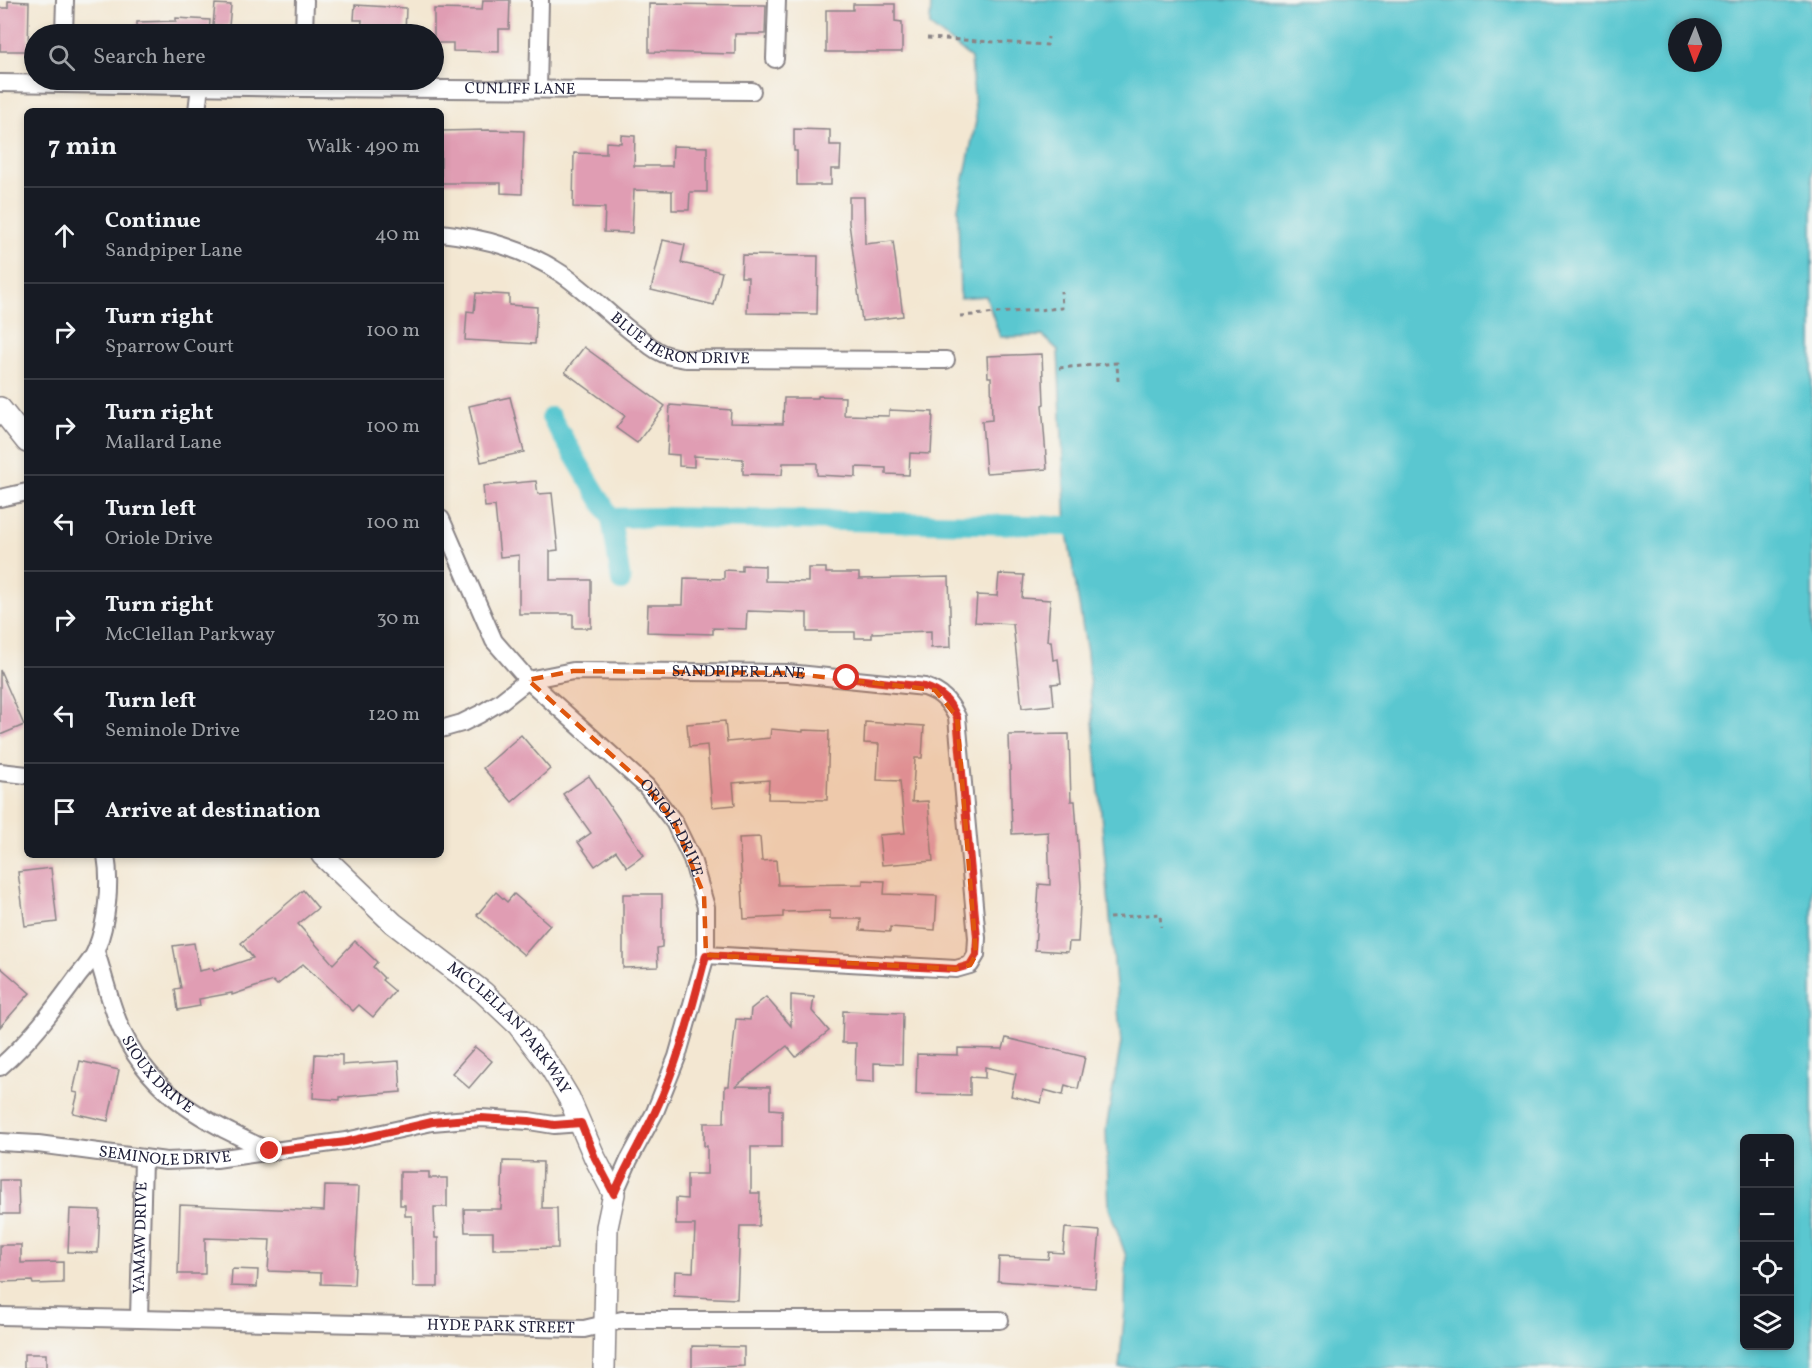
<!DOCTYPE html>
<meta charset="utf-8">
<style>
:root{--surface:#171b24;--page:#20242c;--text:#f1f3f6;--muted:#9ea1a6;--line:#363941}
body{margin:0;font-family:Vollkorn,serif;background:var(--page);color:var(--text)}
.controls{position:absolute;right:18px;bottom:18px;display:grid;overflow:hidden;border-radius:9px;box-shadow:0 3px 9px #0003}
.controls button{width:54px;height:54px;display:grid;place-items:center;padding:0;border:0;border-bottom:2px solid var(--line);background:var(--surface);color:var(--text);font:30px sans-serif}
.compass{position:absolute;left:1668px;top:18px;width:54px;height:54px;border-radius:50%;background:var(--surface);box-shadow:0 3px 9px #0003;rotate:181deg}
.stop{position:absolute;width:18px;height:18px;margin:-14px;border:4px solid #d93025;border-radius:50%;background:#fff}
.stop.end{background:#d93025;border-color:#fff;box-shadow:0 2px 6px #0008}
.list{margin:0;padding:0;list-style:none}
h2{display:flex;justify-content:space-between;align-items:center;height:78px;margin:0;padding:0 24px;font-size:26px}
h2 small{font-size:20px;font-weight:400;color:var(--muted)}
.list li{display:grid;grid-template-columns:39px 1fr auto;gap:18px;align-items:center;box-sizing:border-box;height:96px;padding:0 24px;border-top:2px solid var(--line)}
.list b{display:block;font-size:22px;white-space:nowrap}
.list p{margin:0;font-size:20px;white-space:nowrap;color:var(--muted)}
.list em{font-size:20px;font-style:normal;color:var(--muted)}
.icon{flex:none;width:33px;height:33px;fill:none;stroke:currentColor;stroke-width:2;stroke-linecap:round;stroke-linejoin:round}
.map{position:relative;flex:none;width:1812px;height:1368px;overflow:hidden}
.search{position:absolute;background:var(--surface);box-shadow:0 3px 9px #0003;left:24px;top:24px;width:420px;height:66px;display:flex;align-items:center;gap:15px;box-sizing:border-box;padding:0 21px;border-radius:33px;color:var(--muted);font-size:22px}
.panel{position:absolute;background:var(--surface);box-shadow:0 3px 9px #0003;left:24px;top:108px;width:420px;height:750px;border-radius:9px}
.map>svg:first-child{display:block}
.water{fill:#5ac7d0;stroke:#3e7486;stroke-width:1.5;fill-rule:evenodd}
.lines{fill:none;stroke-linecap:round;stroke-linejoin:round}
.canal{stroke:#5ac7d0;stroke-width:20}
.building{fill:#e09db3}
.minor-casing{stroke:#8a8486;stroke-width:20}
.tertiary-casing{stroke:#8a8486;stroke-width:24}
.path{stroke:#8a8486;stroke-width:3;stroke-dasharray:4.5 4.5;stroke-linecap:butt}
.minor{stroke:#fff;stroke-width:16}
.tertiary{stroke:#fff;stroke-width:21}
.route{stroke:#d93025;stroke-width:8}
.marked{fill:#de560e;fill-opacity:0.2;stroke:#de560e;stroke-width:4.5;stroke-dasharray:12 8;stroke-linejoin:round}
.labels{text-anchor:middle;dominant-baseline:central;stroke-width:5;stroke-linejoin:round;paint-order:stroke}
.street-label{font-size:16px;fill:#22223b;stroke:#f6f6f2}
</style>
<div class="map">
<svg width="1812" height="1368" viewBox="0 0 1812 1368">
<rect width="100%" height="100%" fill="#f6f6f2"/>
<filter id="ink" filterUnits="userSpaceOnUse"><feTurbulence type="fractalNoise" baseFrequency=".0167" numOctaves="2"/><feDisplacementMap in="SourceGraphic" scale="12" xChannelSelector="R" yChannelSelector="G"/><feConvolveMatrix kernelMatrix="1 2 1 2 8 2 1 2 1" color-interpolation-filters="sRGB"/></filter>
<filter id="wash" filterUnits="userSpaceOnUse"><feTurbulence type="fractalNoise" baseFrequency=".008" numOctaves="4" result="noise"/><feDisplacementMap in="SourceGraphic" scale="24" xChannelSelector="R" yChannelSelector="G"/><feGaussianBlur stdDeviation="1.35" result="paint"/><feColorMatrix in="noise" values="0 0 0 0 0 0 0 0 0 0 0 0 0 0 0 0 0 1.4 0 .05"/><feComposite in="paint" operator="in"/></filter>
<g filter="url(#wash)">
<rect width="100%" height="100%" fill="#f3e7d2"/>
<path class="water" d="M931,0H1812V1368H1119L1125,1310L1126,1256L1109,1208L1106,1129L1121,1043L1087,653L1066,526L1058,350L1043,336L1000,337L986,296L960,298L958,208L976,121L971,58L930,26ZM1677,27H1713V63H1677ZM1744,1138H1790V1346H1744Z"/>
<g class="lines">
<g class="canal">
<path d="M551,417L611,518L621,581"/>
<path d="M611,518L663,517L1066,526"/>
</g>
</g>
<g id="blocks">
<g class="building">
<path d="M483,0H510L509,29H499V52L453,51V43H434V9L482,10Z"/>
<path d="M8,1L29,2L28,51H0V8H8Z"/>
<path d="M215,4L231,5L229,26L213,25Z"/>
<path d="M649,4L766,5L765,34H735V54L649,52Z"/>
<path d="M853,4H895V21L902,22V52H826V10H853Z"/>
<path d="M355,5L406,8L405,34H361L362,20H354Z"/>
<path d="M176,18L210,20L209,34H137V22L176,21Z"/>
<path d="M794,129L830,130V145H841L840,169H831V185H797V151H794Z"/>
<path d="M489,130L524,131L522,194L501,193V183H441V131Z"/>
<path d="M621,135L635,136L634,166H672L673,146L707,147V192H690L689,210H672V191L634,190L632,233L604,232L605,208L573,207L574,153L606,154V142L621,143Z"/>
<path d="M849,197H864L865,244L893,241L903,316L862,321L849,223Z"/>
<path d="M663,240L685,245L681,263L722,272L714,305L651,290Z"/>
<path d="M742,255L818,256L817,314L747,313L748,277H741Z"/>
<path d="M476,293L509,295V305L537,307L535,344L465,340L467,311L474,312Z"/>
<path d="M584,347L665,406L637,443L616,428L625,416L565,372Z"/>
<path d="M1042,354L1044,404L1042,405L1047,469L986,473L982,421L992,420L991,377H988L987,356Z"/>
<path d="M818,396L845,397L844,415L889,416V410L933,412L931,454L910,453L909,475L886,474V468L856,467V477L817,475V463H783L782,475L743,474V459L694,456V467L679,466V455L667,454L670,405L731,410L730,423L783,424L784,398H818Z"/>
<path d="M510,397L524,452L481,462L469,406Z"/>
<path d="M536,481L538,494L552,493L558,550L550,551V580H591V628H573V614H519V555L500,557L495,506L485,507L483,486Z"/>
<path d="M742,565L765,566V581L808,582V568H826V573H859V579L949,577L951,647L931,648V631L872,633V638H855V632H807V613L747,611L746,629L713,628V634L647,632L648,605H683L684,578L724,579V570L742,571Z"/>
<path d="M999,574L1024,575L1022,598L1050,600L1047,641H1051L1053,660L1058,659L1061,683L1052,684L1054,705L1022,708L1013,624L975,622L977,595L997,596Z"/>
<path d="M0,670L24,725L0,735Z"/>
<path d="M725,721L727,742L770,738L771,729L803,732V730L829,731L827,800L768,799L769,780L733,783L735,805L712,807L707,745L689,747L687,724Z"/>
<path d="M865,722L924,726L922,758H915L912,802L928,801L933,861L882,865L879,835L905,833L900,781L877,780L879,744L864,743Z"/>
<path d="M1069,734L1071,801H1075L1081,886L1078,942H1069L1068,952L1035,950L1039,884L1050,885L1048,832L1012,834L1009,735Z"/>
<path d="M521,735L550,769L512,802L483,768Z"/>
<path d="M589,776L644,855L627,867L616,851L595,866L578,842L591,833L563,794Z"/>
<path d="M760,837L762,861L776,860L778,885L863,884V880L885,881L884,894L937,896L935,930L890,927V932L860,930L861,919H830V911L783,912V917L744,919L739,838Z"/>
<path d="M51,868L57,922L25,926L18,872Z"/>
<path d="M303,890L318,908L298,924L333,964L355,941L377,962L373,967L384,978L382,980L395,991L373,1017L359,1005L353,1011L303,964L277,985L273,981L232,995V993L199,999L200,1006L178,1010L175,989L181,988L173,946L194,943L199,971L213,968L214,971L253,958L241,943Z"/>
<path d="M496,892L507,902L514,894L550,925L524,955L477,915Z"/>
<path d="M623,894H662V947L657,948L658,967L623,968Z"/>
<path d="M0,967L30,993L0,1027Z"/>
<path d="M791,995L814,997L812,1011L829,1031L796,1057L787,1046L736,1086L770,1087V1109L782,1110V1147H751V1193H760L759,1226H740L737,1299L674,1296L675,1271L693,1272L695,1225H676V1198L687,1199V1174H707V1146H704V1123H724L725,1086H729L736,1019L750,1020L751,1009L766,997L791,1026Z"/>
<path d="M843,1011L903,1013L902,1064L874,1063V1082L855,1081L856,1043H842Z"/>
<path d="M1006,1038L1085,1057L1078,1089L1065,1085L1063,1095L1044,1090L1041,1103L1011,1096L1016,1074L985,1067V1078L970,1077V1095L916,1094L917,1054L958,1055V1048L1003,1049Z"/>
<path d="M475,1047L492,1061L469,1088L452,1073Z"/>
<path d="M315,1054L342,1055V1065L399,1061L401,1092L340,1097V1100L313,1098Z"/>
<path d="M80,1061L119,1070L108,1121L73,1113L78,1093L73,1092Z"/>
<path d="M503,1161L543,1162L542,1208H557L558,1248L493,1249V1232H465L464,1209H501Z"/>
<path d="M400,1172H429V1178H447V1207H434L435,1238H438V1287H413L412,1216H405V1205H400Z"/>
<path d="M0,1180H18L19,1214H0Z"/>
<path d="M325,1186L359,1187L354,1285L321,1284V1273L268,1271L270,1240L205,1238V1274H178L180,1205L324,1211Z"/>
<path d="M70,1209L100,1210L98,1253L68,1252Z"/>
<path d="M1065,1228L1100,1231L1095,1288L998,1281L999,1257L1048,1259L1049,1252L1063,1253Z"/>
<path d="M0,1245H21V1263L63,1262V1283L33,1284L32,1281L0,1282Z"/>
<path d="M232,1269L258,1270L257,1287L231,1286Z"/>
<path d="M692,1346L744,1347V1366L692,1368Z"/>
<rect x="24" y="1354" width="22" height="14"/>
</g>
</g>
</g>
<g filter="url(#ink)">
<use href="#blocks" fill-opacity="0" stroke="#8a8486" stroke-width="1.5"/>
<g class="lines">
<g class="minor-casing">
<g id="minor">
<path d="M64,34L65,0"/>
<path d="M304,34L305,0"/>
<path d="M775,59L777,0"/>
<path id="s1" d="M0,83L302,88L752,91"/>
<path d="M538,89L540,0"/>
<path d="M197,111L200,86"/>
<path id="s2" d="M441,233C485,238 525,249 562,274C591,294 615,321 644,341C651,347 659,353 667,355C673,357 680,358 686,359L946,360"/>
<path d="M0,498L27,492"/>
<path id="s3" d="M441,519L494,641L528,680L646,786L674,822L692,859L706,907V955L677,1057L655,1112L629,1160L614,1194"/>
<path id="s4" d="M441,729L462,723L480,714L500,702L528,680L573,671L788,673L925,687C942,693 949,701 957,717L977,938L976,955L970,965L956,969L706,955"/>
<path d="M0,772L27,775"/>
<path id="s5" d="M96,952C105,979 111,1009 124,1035C156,1099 208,1122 269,1151"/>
<path d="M0,1067C30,1041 54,1009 78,976C84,969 93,959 96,950C107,923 111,884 106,855"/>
<path id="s6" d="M0,1142L38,1144L166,1161L216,1159L346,1141L432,1122L481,1118L529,1121L554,1125L581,1123"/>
<path id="s7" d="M0,1316L584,1329L622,1320H1000"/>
<path id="s8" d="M139,1319L143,1159"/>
</g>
</g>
<g class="tertiary-casing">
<g id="tertiary">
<path d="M0,408L27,442"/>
<path id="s9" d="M322,855L393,923L483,992L518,1025L551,1068L569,1098L595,1158L614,1194L607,1227L604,1368"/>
</g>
</g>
<g class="path">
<path d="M927,38L1047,45L1048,37"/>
<path d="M960,316L1062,308L1061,291"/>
<path d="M1059,368L1117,363L1118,381"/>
<path d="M1109,918L1160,914L1161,927"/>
</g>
<use href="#minor" class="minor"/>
<use href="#tertiary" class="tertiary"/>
</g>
</g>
<g class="lines" filter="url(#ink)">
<path class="route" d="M270,1151L346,1142L432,1122L481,1118L529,1121L554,1125L581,1123L595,1158L614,1194C626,1166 642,1140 655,1112C679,1062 692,1008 706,955L956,969L970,965L976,955L977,938L957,717C949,701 942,692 925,687L847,678"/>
</g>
<path class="marked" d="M573,671L788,673L935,690L957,717L976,955L970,965L956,969L706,955L704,895L674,822L646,786L528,680Z"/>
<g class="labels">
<g class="street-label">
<text stroke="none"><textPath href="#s1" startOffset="520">CUNLIFF LANE</textPath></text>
<text stroke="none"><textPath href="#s2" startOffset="270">BLUE HERON DRIVE</textPath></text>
<text stroke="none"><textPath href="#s4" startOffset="312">SANDPIPER LANE</textPath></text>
<text stroke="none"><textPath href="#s3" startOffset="393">ORIOLE DRIVE</textPath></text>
<text stroke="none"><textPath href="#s9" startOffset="256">MCCLELLAN PARKWAY</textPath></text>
<text stroke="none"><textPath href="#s5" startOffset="140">SIOUX DRIVE</textPath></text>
<text stroke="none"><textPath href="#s6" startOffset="166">SEMINOLE DRIVE</textPath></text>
<text stroke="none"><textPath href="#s8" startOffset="81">YAMAW DRIVE</textPath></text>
<text stroke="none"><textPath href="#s7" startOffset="501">HYDE PARK STREET</textPath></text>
</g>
</g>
</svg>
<div class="controls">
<button>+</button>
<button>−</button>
<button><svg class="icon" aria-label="locate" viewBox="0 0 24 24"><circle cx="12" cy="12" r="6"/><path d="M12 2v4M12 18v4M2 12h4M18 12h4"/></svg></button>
<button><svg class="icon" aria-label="layers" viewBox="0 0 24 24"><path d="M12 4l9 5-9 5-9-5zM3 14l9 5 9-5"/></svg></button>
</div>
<svg class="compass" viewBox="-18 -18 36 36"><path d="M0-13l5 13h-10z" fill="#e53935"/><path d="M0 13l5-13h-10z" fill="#9ea1a6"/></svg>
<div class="stop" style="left:847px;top:678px"></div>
<div class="stop end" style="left:270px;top:1151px"></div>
<div class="search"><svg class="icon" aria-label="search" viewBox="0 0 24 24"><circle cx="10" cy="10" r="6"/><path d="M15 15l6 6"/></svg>Search here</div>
<section class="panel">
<h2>7 min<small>Walk · 490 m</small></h2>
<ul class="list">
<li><svg class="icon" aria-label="ahead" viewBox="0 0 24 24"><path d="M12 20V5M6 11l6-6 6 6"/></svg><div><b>Continue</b><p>Sandpiper Lane</p></div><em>40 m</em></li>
<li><svg class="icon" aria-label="right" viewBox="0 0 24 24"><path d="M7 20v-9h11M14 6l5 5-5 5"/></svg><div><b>Turn right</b><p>Sparrow Court</p></div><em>100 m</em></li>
<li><svg class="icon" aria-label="right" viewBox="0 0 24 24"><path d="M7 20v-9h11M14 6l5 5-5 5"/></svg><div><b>Turn right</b><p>Mallard Lane</p></div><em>100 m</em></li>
<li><svg class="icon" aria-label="left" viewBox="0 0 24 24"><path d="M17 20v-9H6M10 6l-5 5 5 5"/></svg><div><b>Turn left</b><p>Oriole Drive</p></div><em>100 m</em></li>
<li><svg class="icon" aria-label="right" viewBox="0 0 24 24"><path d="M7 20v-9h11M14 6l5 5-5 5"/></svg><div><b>Turn right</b><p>McClellan Parkway</p></div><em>30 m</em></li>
<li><svg class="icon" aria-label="left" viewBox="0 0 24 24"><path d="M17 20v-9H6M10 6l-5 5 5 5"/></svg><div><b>Turn left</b><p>Seminole Drive</p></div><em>120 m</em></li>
<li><svg class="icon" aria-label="arrive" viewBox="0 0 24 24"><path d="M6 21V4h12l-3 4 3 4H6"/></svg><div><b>Arrive at destination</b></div></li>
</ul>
</section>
</div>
